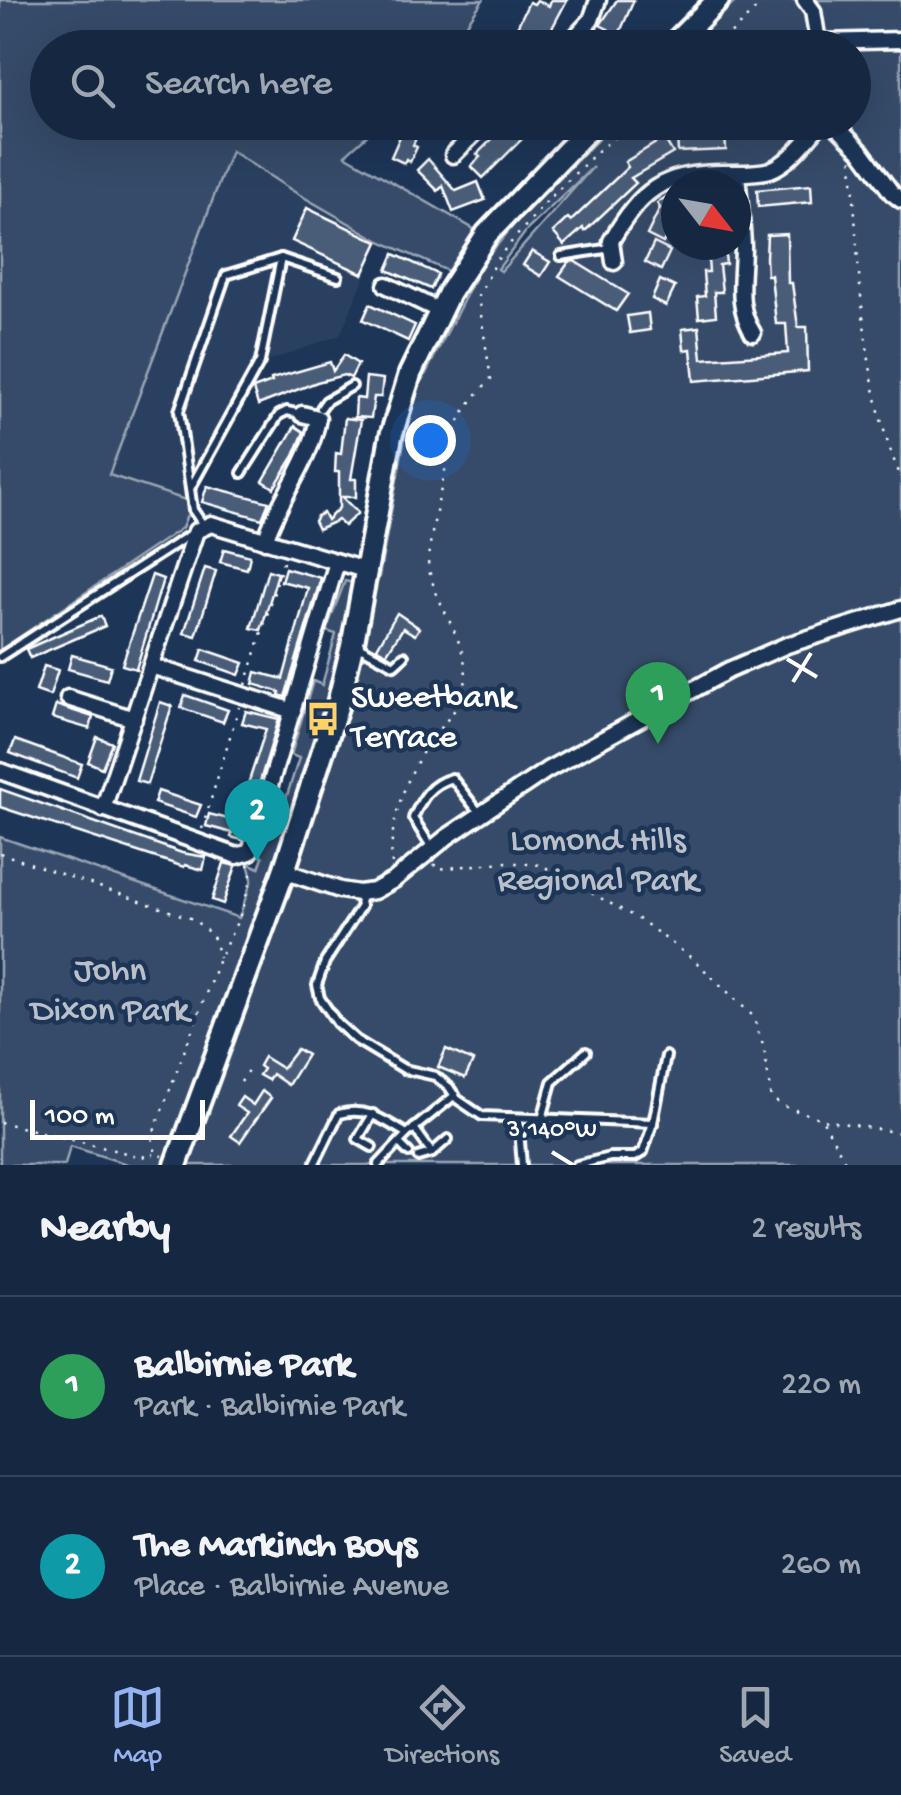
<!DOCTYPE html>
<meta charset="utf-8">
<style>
:root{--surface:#162841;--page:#23344c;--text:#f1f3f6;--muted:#9ea6b1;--line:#35445a;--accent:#95b2f1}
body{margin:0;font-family:"Gochi Hand",sans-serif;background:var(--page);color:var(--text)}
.compass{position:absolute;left:661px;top:170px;width:90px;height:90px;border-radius:50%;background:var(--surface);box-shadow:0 10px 40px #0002;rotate:121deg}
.scale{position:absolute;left:30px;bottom:25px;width:175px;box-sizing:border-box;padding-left:10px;border:5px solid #fff;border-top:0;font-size:28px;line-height:35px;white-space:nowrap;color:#fff;-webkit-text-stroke:8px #1d3557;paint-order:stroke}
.you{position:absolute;left:430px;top:440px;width:35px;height:35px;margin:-25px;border:8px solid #fff;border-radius:50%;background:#1a73e8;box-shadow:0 0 0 15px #1a73e833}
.badge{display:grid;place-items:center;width:65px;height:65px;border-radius:50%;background:var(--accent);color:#fff;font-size:32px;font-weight:700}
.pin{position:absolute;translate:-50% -82px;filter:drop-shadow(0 2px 5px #0008)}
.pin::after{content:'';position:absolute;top:52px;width:35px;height:30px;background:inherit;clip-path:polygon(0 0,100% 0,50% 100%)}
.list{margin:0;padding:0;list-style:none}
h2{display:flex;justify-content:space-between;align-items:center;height:130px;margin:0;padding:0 40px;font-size:42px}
h2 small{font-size:32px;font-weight:400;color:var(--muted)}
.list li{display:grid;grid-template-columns:65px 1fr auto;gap:30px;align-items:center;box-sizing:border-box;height:180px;padding:0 40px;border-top:2px solid var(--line)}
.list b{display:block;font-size:38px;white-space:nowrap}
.list p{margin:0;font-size:32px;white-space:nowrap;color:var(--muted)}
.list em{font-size:32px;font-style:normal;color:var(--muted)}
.icon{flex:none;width:55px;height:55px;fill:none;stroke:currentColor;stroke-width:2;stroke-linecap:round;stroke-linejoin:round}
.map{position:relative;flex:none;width:901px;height:1165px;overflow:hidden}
.search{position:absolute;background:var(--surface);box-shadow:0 10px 40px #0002;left:30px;right:30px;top:30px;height:110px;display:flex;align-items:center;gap:25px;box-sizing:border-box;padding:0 35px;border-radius:55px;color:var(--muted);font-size:38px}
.sheet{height:490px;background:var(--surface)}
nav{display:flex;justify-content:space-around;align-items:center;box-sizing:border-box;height:140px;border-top:2px solid var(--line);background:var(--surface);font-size:28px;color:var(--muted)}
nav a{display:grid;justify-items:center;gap:5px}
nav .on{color:var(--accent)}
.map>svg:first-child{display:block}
.built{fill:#2a4161}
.green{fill:#364b69;stroke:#9aa5b4;stroke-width:2.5;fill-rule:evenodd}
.building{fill:#4a5d79;stroke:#fff;stroke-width:2.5}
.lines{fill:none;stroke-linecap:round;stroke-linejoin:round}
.service-casing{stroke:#fff;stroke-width:14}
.minor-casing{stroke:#fff;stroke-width:21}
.secondary-casing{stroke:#fff;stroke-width:28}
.path{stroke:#fff;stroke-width:2.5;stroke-dasharray:2.5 8;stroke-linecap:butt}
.service{stroke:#1d3557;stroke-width:6}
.minor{stroke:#1d3557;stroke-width:14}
.secondary{stroke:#1d3557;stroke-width:20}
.ticks{fill:none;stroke:#fff;stroke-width:4}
.labels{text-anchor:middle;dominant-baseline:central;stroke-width:9;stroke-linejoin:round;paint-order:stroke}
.poi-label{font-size:35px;fill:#fff;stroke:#1d3557;text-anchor:start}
.park-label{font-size:35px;fill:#b9c0ca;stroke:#1d3557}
.ticks-label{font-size:25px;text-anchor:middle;fill:#fff;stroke:#1d3557;stroke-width:9;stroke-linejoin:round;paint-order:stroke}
</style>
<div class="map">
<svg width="901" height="1165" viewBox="0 0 901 1165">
<rect width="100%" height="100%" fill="#1d3557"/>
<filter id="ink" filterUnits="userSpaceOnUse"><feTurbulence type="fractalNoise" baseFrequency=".01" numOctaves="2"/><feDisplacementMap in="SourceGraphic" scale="20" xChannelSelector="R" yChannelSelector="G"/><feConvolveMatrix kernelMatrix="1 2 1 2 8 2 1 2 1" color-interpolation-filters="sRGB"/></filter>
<g filter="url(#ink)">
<path class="built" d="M231,150L293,191L380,241L340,335L263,363L192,502L109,475Z"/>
<g class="green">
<path d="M0,0H483L451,47L48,48V122L381,123L345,155L479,232L452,273L380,241L293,191L231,151L109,475L192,502L182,528L0,650Z"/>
<path d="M737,0H901V1165H173L379,577L406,431L419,387L483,262L518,220L614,123L854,122V48L689,47ZM593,167L501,271L498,269L527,230ZM676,185H736V245H676Z"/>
<path d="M345,581L358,584L324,725L164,1165H130L70,1146L65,1165H0V837L239,918L252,879L248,863L259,868L263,857L256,854L272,805L283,808L299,758L291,755L313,681L322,685L336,634L326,631Z"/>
</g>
<g class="building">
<path d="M537,0L549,6L551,0H567L550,32L545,29L536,48H507L529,2L534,4Z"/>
<path d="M617,0H634L613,48H588L608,29L600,25Z"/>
<path d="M509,122H539L483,178L471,166L480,157L477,154Z"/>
<path d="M402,132L416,138L413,145L417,147L410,162L406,159L404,163L391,157Z"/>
<path d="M725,133L726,150L678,152L677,135Z"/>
<path d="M664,138L673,153L631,178L636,183L585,231L583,228L564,245L553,232L568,218L571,221L628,167L625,162Z"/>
<path d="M428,159L456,191L478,182L485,200L453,212L443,186L438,191L417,170Z"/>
<path d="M811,185L812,202L758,207L757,190Z"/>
<path d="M676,190V210L663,220L672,224L663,243L647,235L660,208L657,203Z"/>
<path d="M307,208L378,242L363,274L292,241Z"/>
<path d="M787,234L788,283H792L798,327H807L808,371L694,381L691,349L684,350L682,329L699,327L702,359L788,353L786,324H776L771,275H767L766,258L767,235Z"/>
<path d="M654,243L670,251L661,270L645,262Z"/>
<path d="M707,245H724L726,264L719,265L722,292H714L716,316L699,318L697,297L705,296L703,272H709Z"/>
<path d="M532,251L550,262L541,276L523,265Z"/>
<path d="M394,254L438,274L431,289L387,270Z"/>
<path d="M574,261L628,294L616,311L559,276L569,262Z"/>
<path d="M660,280L675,287L666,306L652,299Z"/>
<path d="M370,304L415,325L408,341L363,320Z"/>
<path d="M648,313L650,330L630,333L627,316Z"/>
<path d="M344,355L358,364L351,378L344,375L317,382L258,405L253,389L272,382L271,379L330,362L333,371Z"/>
<path d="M366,377L383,379L381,397H374L371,418L355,417L356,398L364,399Z"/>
<path d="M345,418L361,420L351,479H356V497H342L358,513L344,526L338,520L318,529L314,521L317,516L323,513L327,520L339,508V472H335L336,453L341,454Z"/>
<path d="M295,426L304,432L294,456L274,488L263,481Z"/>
<path d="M207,486L269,502L262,519L202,502Z"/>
<path d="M224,549L250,556L247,569L220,562Z"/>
<path d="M205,568L216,571L196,636L184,633Z"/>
<path d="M285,568L321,578L285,697L279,695L280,692L253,684L256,672L283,679L308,588L281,581Z"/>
<path d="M268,570L278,573L261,630L251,628Z"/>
<path d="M152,575L163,579L136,669L122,665Z"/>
<path d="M397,613L419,628L415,635L403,628L387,653L377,648Z"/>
<path d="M101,616L105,626L30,658L26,649Z"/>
<path d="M203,649L244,663L239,675L199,661Z"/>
<path d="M72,655L111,666L107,680L68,669Z"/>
<path d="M44,666L58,670L50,696L36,691Z"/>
<path d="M185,695L228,710L223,722L181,708Z"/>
<path d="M160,702L172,706L147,784L136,781Z"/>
<path d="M56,705L93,717L90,729L52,718Z"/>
<path d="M246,711L279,719L242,840L231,837L232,833L206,826L209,814L236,821L266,729L242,723Z"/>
<path d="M97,737L112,743L102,768L88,762Z"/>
<path d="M15,740L82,764L77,778L10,753Z"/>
<path d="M0,789L182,853L206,857L203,870L185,865L184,867L0,807Z"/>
<path d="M158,791L201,805L196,817L154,803Z"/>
<path d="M224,863L236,866L223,904L212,900Z"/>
<path d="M297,1049L307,1055L288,1085L272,1074L268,1080L259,1075L263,1069L259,1066L264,1057L282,1068Z"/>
<path d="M446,1049L473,1061L465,1078L438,1067Z"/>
<path d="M262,1091L271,1098L240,1142L231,1136L247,1113L236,1106L242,1097L253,1105Z"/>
</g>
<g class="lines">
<g class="service-casing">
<g id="service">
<path d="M561,256L611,248"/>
<path d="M321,408L326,401L352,386"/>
<path d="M242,473L279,415L287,411L301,414"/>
<path d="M191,487L260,362L281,258"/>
<path d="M204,526L193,510L179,411L226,275L281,258L338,277"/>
<path d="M358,646L394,665L404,656"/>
<path d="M0,657L191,534"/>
<path d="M432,848L413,818C422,798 430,784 452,778L481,815"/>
<path d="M359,895L361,906L325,962L317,985L320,998L337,1023L356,1040L404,1069L435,1076L449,1087L457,1099L482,1116L653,1123"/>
<path d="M518,1118L522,1165"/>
<path d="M542,1119L552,1082L586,1052"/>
<path d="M414,1128L432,1153"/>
<path d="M399,1143L409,1153"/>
<path d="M372,1147L358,1139L373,1114"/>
<path d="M418,1157L432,1153L448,1139"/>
<path d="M314,1165L339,1114C366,1106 383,1120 407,1134"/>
<path d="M378,1165L407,1134L455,1095"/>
<path d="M577,1165L610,1157H635L643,1152L653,1123L666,1056"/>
</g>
</g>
<g class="minor-casing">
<g id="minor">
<path d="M805,0L813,11L819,48"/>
<path d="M820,42L901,40"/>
<path d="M565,48L591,20L598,0"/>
<path d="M832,122L862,152L892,193L901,200"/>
<path d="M453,155L486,122"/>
<path d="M737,173C739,197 742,222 743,246C743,278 735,305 753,333"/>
<path d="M614,262L611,241C641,190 662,173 723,173C737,173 756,174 770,170C791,162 807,139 822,122"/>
<path d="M386,285L440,311"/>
<path d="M265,541C279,497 310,464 318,418L302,414"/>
<path d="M151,666L293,711"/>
<path d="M68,698L134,719"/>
<path d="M0,771L237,856L250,852L337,562"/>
<path d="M103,809L196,531L211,524L368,571"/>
<path d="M284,871L340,890L359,893L374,891L394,880L447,837L547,770L729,670L787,645L901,609"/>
</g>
</g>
<g class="secondary-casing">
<g id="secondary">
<path d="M670,48L718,0"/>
<path d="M176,1165L284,871L338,704L353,642L391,436L410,374L449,293L487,234L595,122"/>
</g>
</g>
<g class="path">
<path d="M716,48L765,0"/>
<path d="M852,159C857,253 862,393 901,477"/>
<path d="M246,685L284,559"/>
<path d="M202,829L239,707"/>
<path d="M0,853L193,919L213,936L219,958"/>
<path d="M392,864C388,822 406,777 429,742C443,722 460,711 465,685C472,643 432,604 428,562C427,549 450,444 456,428C462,411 478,392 491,379L478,296L500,255L548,200L600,149L637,122"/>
<path d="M434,864L438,869L504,862L541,865L642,921L694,960L753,1016L764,1048L771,1098L783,1106L822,1119L847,1165"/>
<path d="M241,1082L248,1070"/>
<path d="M824,1120L901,1133"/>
<path d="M0,1122L142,1157L154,1154"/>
<path d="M163,1156L156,1154L152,1137L219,959L239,918L252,879L248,864"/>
</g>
<use href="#service" class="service"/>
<use href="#minor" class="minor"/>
<use href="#secondary" class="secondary"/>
</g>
</g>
<path class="ticks" d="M787,659L817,677M793,682L811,653M552,1152L573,1165"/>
<defs>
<g id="bus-bare" transform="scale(2.7)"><path d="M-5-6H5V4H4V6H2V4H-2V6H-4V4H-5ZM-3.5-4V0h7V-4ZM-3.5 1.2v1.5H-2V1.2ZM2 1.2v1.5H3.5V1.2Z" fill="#ffd166" stroke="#1d3557" stroke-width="2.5" paint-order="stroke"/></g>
</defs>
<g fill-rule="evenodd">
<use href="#bus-bare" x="323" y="719"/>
</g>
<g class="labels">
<g class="poi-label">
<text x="351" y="699">Sweetbank<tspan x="351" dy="40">Terrace</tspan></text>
</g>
<g class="park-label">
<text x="598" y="842">Lomond Hills<tspan x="598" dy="40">Regional Park</tspan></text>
<text x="110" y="972">John<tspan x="110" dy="40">Dixon Park</tspan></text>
</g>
</g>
<g class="ticks-label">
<text x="552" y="1136">3.140°W</text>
</g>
</svg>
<svg class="compass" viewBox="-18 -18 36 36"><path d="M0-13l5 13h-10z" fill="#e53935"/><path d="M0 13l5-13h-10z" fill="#9ea6b1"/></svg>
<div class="scale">100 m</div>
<div class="you"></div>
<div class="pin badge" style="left:658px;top:744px;background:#2e9e5b">1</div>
<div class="pin badge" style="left:257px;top:861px;background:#0f9aa8">2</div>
<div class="search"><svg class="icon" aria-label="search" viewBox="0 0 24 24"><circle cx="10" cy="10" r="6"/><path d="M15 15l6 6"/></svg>Search here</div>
</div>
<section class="sheet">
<h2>Nearby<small>2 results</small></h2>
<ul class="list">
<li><span class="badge" style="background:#2e9e5b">1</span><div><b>Balbirnie Park</b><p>Park · Balbirnie Park</p></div><em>220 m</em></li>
<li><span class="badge" style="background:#0f9aa8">2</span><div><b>The Markinch Boys</b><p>Place · Balbirnie Avenue</p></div><em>260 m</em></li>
</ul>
</section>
<nav>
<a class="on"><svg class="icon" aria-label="map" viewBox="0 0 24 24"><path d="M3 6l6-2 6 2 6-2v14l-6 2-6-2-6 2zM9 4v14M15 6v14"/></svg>Map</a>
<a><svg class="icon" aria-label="directions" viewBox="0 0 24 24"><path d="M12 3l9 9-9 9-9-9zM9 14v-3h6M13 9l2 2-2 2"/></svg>Directions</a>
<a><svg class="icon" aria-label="saved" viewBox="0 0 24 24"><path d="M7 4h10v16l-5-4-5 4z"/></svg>Saved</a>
</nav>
